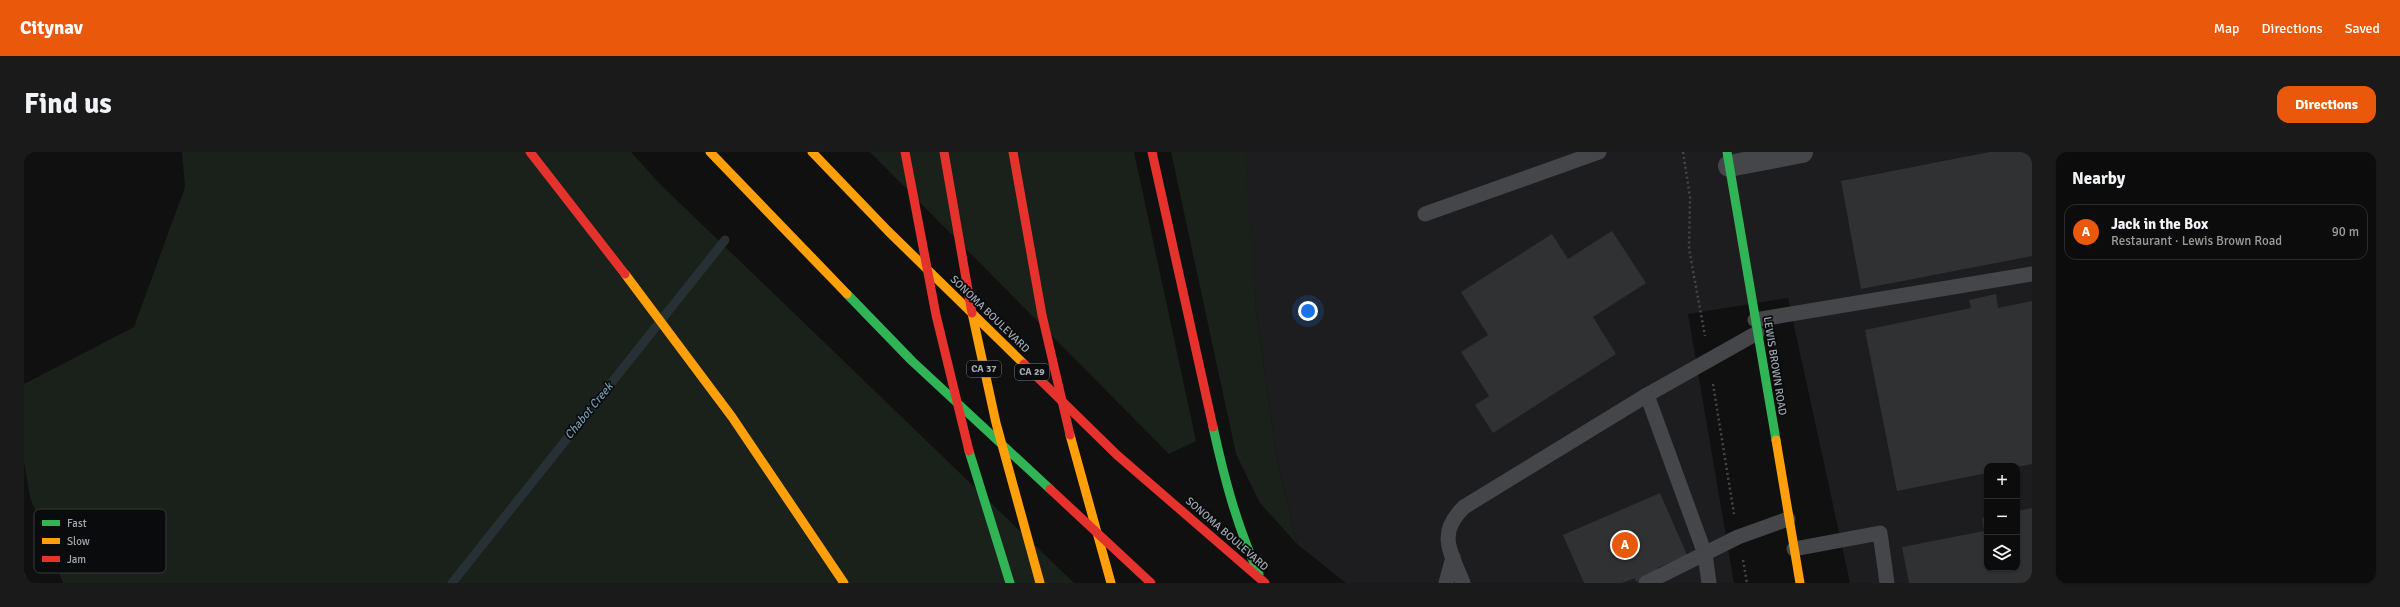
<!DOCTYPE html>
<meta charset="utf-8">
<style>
:root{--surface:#0c0c0c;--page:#1a1a1a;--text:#f1f3f6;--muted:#9a9b9d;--line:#2c2c2d;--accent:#ea580c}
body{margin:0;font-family:Signika,sans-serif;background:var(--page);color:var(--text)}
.controls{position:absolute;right:12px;bottom:12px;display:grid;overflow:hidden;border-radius:8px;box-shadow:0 1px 3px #0004}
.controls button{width:36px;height:36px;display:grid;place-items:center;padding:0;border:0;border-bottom:1px solid var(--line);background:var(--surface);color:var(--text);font:20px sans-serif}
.you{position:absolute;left:1284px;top:159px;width:14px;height:14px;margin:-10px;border:3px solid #fff;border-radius:50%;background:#1a73e8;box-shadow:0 0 0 6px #1a73e833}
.badge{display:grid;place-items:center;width:26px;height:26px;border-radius:50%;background:var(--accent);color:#fff;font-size:13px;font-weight:700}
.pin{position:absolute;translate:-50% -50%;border:2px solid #fff;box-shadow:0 1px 4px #0006}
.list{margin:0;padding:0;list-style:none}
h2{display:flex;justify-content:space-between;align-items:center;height:52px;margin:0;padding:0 16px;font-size:17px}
h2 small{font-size:13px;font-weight:400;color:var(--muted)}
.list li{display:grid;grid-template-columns:26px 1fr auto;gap:12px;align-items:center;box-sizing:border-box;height:56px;margin:0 8px 8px;padding:0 8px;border:1px solid var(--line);border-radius:12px}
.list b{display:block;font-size:15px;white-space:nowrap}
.list p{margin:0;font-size:13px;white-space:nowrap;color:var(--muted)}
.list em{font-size:13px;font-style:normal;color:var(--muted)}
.icon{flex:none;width:22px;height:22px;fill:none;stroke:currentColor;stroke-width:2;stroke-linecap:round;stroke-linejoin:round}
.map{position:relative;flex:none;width:2008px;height:431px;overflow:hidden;border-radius:12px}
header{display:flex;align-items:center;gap:24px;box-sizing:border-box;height:56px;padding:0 20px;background:var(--accent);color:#fff}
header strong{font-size:19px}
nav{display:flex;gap:22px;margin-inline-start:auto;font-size:14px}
.intro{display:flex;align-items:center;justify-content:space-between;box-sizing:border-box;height:96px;padding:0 24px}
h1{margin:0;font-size:28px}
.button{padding:10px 18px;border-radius:12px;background:var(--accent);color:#fff;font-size:14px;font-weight:700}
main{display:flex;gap:24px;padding:0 24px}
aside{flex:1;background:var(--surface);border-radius:12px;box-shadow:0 1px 3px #0004}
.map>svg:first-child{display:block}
.built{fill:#1d1d1f;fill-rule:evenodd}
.green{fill:#1a201a}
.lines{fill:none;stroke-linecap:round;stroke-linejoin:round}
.stream{stroke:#273035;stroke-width:9}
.building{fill:#303133}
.path{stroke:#46474b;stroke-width:2.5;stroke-dasharray:2 3;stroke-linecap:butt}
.lane{stroke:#444649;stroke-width:15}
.street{stroke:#444649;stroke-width:22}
.fast{stroke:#30b455;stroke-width:9}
.slow{stroke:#ff9f0a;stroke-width:9}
.jam{stroke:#e5322d;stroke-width:9}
.labels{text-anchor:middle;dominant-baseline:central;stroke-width:3.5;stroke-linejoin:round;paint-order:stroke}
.shield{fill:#0a0b0c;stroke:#737980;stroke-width:1}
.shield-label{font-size:10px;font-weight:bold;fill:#a0a8b2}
.street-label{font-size:11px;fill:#a0a8b2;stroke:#0a0b0c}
.water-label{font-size:12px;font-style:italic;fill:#759aaf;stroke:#0a0b0c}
.key{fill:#0a0b0c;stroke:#373a3e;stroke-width:1}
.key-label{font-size:11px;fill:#a0a8b2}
</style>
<header>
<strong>Citynav</strong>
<nav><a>Map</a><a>Directions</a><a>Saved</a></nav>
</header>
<div class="intro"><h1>Find us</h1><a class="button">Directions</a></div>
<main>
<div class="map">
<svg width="2008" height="431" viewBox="0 0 2008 431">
<rect width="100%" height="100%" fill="#101010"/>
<path class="built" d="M1218,0H2008V431H1826L1764,146L1664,162L1710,431H1322L1273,392L1252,303L1232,158ZM1963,314H1993V416H1963Z"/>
<g class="green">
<path d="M158,0H607L636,32L1050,431H39L6,345L0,310V232L110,175L161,35Z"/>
<path d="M846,0H1110L1172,289L1145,302Z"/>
<path d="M1147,0H1221L1232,158L1252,303L1273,392L1236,351L1212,302Z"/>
</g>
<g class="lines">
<path class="stream" d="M428,431L701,88"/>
</g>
<g class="building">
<path d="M1966,0H2008V104L1837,137L1817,29Z"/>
<path d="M1588,79L1622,131L1569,165L1592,202L1469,281L1451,253L1465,244L1437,200L1464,183L1437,140L1528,82L1544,107Z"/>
<path d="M1972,142L1974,156L2008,149V312L1993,315L1963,314V321L1873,339L1841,178L1947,156L1945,148Z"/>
<path d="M1636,341L1663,403L1633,416L1635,420L1612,430L1611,426L1598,431H1560L1539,383Z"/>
<path d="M2008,356V431H1885L1878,395L1960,379L1958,366L1963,365V416H1993V359Z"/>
<path d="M0,420L5,431H0Z"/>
</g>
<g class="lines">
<g class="path">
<path d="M1659,0L1666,45L1665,97L1681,184"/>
<path d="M1689,232L1710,362"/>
<path d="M1719,408L1723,431"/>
</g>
<g class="lane">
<path d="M1401,62L1575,0"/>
<path d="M1731,168L2008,122"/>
<path d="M1623,243L1681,402L1685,431"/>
<path d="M1770,397L1856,381L1863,431"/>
<path d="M1422,431L1429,405"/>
<path d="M1439,431C1427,400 1412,382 1440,355L1623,243L1733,181"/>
<path d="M1622,431L1714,385L1764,367"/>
</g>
<path class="street" d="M1705,14L1778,0"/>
<g class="fast">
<path d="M1703,0L1752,288"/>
<path d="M823,142L888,209L1026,337"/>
<path d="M1189,275C1200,325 1213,375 1235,422"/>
<path d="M945,299L986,431"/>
</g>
<g class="slow">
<path d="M686,0L823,142"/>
<path d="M788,0L864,79L1000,212"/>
<path d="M601,122L708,265L820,431"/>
<path d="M948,161L972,271L1016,431"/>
<path d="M1046,283L1087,431"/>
<path d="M1752,288L1776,431"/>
</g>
<g class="jam">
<path d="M506,0L601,122"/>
<path d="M881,0L912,163L945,299"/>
<path d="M920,0L948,161"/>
<path d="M989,0L1018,163L1046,283"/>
<path d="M1128,0L1189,275"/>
<path d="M1000,212L1093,303L1241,431"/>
<path d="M1026,337L1127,431"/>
</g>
</g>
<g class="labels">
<g class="shield">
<rect x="943" y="209" width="34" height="16" rx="3"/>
<rect x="991" y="212" width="34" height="16" rx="3"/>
</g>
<g class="shield-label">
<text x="960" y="217">CA 37</text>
<text x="1008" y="220">CA 29</text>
</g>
<g class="street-label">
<text transform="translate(966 162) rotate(44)">SONOMA BOULEVARD</text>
<text transform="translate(1751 214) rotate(81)">LEWIS BROWN ROAD</text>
<text transform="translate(1203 382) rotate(41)">SONOMA BOULEVARD</text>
</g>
<g class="water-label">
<text transform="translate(565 259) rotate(-51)">Chabot Creek</text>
</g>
</g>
<rect x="10" y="357" width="132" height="64" rx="6" class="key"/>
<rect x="18" y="368" width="18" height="6" fill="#30b455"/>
<rect x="18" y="386" width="18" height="6" fill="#ff9f0a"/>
<rect x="18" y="404" width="18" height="6" fill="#e5322d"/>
<g class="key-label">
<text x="43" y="375">Fast</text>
<text x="43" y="393">Slow</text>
<text x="43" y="411">Jam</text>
</g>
</svg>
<div class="controls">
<button>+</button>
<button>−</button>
<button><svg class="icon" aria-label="layers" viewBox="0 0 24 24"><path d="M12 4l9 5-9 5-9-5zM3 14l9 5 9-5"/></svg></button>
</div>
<div class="you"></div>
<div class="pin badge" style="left:1601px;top:393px">A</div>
</div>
<aside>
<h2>Nearby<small></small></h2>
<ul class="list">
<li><span class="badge">A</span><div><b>Jack in the Box</b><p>Restaurant · Lewis Brown Road</p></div><em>90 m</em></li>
</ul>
</aside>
</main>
